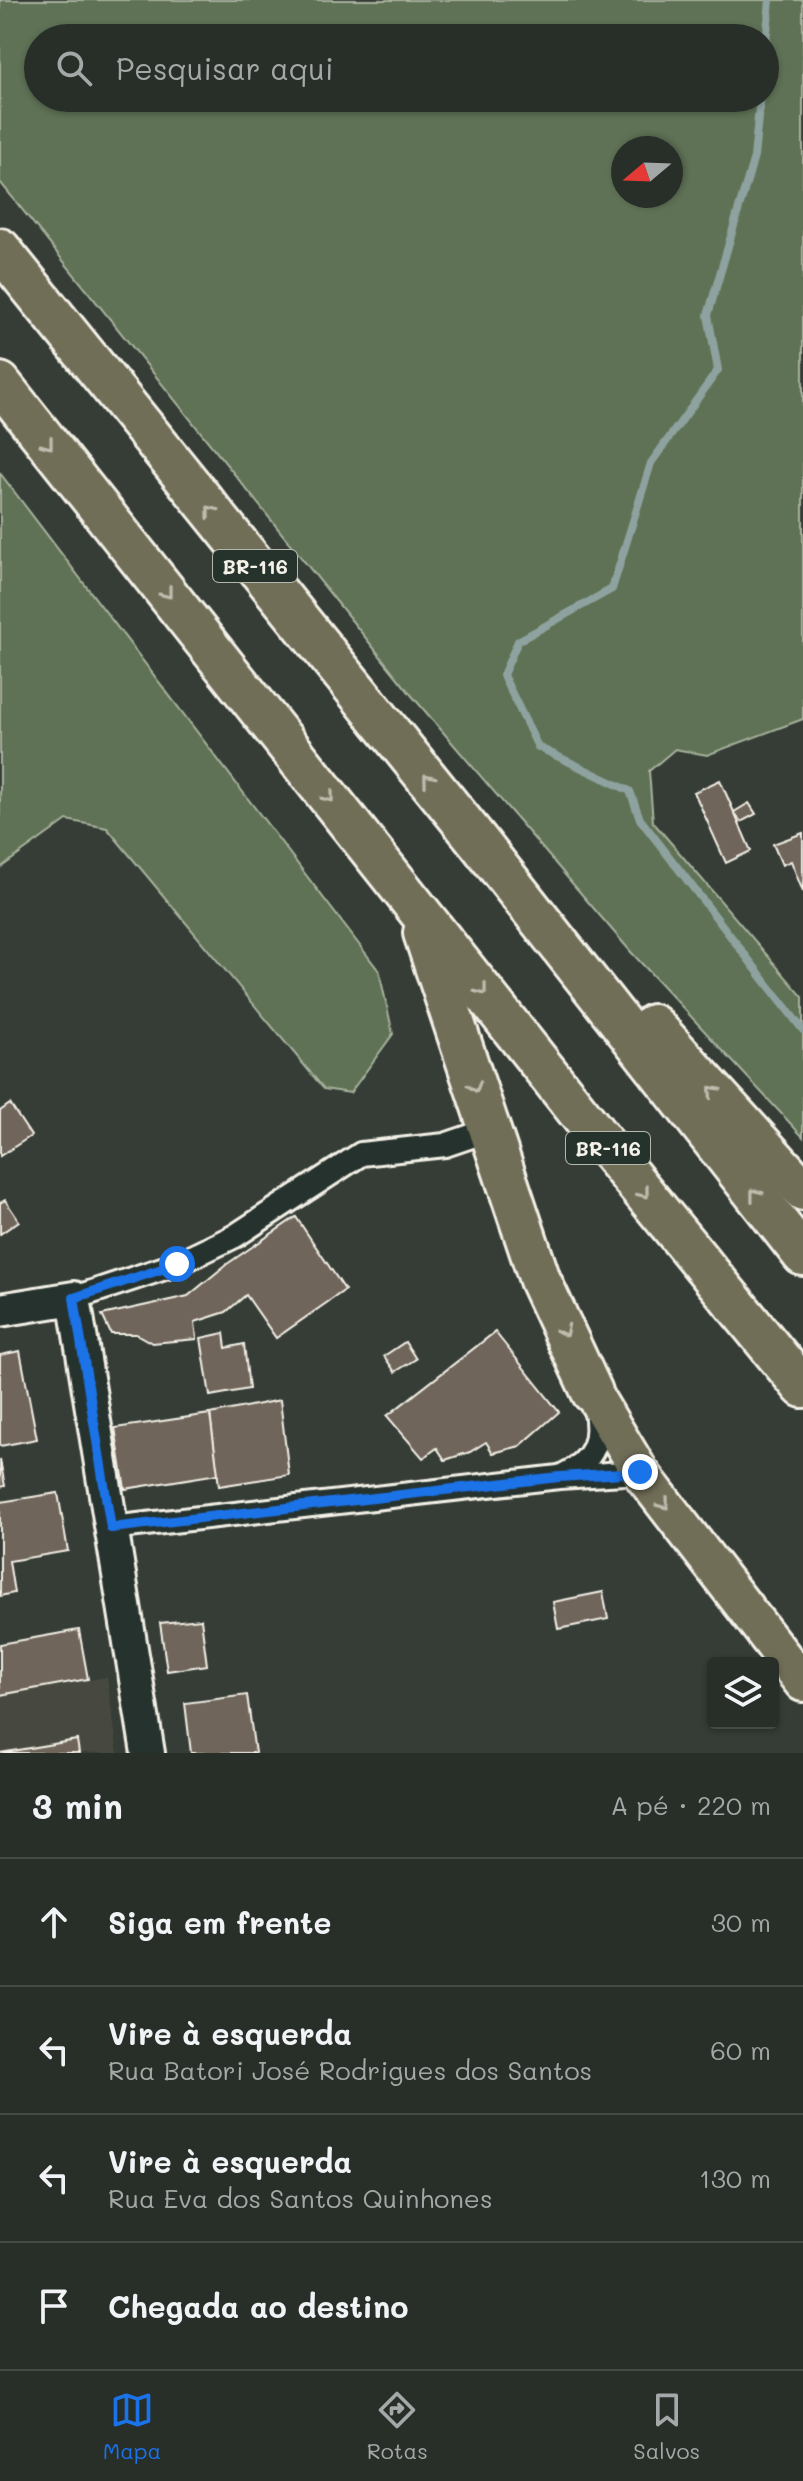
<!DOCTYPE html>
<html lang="pt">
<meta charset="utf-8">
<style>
:root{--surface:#282e28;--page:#303630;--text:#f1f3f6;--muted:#a5a8a8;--line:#444a45;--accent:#1a73e8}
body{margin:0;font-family:Mali,sans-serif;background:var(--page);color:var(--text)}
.controls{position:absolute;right:24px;bottom:24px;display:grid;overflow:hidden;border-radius:8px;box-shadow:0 2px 6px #0004}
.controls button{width:72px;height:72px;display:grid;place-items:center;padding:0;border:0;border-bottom:2px solid var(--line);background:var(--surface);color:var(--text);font:40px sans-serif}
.compass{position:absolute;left:611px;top:136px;width:72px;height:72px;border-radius:50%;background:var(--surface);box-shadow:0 2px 6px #0004;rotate:251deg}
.stop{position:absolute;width:24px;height:24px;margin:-18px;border:6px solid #1a73e8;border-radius:50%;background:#fff}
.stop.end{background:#1a73e8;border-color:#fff;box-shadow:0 2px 8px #0008}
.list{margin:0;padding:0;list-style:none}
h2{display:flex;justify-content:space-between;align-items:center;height:104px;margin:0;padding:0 32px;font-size:34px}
h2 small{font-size:26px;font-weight:400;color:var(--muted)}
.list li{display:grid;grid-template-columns:52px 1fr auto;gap:24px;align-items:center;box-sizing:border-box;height:128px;padding:0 32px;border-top:2px solid var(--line)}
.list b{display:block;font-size:30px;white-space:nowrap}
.list p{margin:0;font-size:26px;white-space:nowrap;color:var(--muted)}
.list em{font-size:26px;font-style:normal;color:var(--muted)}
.icon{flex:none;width:44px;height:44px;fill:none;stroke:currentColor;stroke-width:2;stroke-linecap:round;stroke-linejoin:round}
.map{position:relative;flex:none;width:803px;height:1753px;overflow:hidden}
.search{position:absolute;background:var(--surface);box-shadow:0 2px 6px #0004;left:24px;right:24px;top:24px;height:88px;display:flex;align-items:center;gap:20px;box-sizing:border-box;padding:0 28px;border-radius:44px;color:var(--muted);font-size:30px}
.sheet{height:616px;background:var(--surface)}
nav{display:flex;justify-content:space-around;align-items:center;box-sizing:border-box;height:112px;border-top:2px solid var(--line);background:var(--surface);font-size:22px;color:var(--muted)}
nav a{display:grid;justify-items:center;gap:4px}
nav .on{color:var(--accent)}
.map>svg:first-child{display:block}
.built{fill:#474941}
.green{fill:#5e7255;stroke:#a9b29e;stroke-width:2;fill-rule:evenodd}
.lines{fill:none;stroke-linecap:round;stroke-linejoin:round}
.stream{stroke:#8ea2a0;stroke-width:8}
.building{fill:#70655a;stroke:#f4f1e8;stroke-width:2}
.street-casing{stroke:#f4f1e8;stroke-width:28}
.secondary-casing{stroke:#f4f1e8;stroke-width:38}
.primary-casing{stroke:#f4f1e8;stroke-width:42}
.highway-casing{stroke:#f4f1e8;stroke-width:46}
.street{stroke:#26332d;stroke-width:22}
.secondary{stroke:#26332d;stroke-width:32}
.primary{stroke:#716e59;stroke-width:36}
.highway{stroke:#716e59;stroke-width:40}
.oneway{stroke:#c0bdaf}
.route{stroke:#1a73e8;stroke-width:10}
.labels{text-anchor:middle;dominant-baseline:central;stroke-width:8;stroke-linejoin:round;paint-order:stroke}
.shield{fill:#26332d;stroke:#b6b8b0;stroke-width:2}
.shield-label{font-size:20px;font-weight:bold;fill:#f4f1e8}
</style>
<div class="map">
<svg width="803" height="1753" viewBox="0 0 803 1753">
<rect width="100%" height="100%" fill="#353d36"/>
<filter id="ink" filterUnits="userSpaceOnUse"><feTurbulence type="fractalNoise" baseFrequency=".0125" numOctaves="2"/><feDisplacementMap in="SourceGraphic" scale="16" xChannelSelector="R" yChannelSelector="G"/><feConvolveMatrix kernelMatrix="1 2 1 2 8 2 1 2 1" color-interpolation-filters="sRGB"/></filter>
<g filter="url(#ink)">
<path class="built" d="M107,1677L118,1753H0V1695Z"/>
<g class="green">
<path d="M0,0H803V719L707,755L675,749L649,771L653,822L803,997V1137L631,952L413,697L0,182ZM38,38H765V98H38ZM623,148H671V196H623Z"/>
<path d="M0,473L379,971L393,1034L350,1093L324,1089L107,828L67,820L0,868Z"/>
</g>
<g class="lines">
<g class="stream">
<path d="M765,53L770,0"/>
<path d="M760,98L754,157L708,315L718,370L651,463L612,589L518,641L503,675L538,747L630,791L640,819L803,1030"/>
</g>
</g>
<g class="building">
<path d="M720,780L751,851L726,863L694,792Z"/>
<path d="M749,803L756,814L741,822L734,812Z"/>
<path d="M803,833V892L791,861L782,865L773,844Z"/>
<path d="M10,1104L31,1136L0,1156V1111Z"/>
<path d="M5,1200L19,1221L0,1234V1203Z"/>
<path d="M296,1217L345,1290L276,1338L246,1295L226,1312L195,1322L197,1339L152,1343L136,1334H111L102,1315L188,1296L227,1264Z"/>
<path d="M495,1332L559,1412L520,1446L493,1453L486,1442L470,1452L445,1460L437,1448L423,1458L387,1416Z"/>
<path d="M224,1333L226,1348L244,1344L249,1389L210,1396L201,1338Z"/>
<path d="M405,1342L416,1359L395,1372L384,1356Z"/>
<path d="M20,1351L37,1439L0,1446V1355Z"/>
<path d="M280,1400L289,1475L219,1486L210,1414Z"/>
<path d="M210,1414L218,1474L125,1489L115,1428Z"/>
<path d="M0,1460L5,1486L0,1487Z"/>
<path d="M58,1493L68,1551L9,1561L14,1593L0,1596V1502Z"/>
<path d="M603,1592L608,1619L558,1629L553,1602Z"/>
<path d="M201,1619L207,1665L167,1671L160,1623Z"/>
<path d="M79,1630L88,1679L0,1695V1644Z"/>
<path d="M247,1695L255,1753H191L185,1703Z"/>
<path d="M77,1740L79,1753H0Z"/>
</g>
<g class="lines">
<g class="street-casing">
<g id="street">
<path d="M74,1298L177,1264L235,1236L361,1154L445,1145L489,1130"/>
<path d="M564,1475C595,1460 602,1440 595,1407"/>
<path d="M111,1528L559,1477L640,1472"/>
</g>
</g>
<g class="secondary-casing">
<path id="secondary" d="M0,1310L74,1298L148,1753"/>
</g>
<g class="primary-casing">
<path id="primary" d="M592,1392L640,1472L803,1683"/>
</g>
<g class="highway-casing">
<g id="highway">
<path d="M0,249L477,840L803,1255"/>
<path d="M0,383L603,1143L803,1387"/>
<path d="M424,933L540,1280L592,1392"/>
<path d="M653,1025L803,1190"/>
</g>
</g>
<use href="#street" class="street"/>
<use href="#secondary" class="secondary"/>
<use href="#primary" class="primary"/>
<use href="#highway" class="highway"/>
</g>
<defs><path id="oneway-chevron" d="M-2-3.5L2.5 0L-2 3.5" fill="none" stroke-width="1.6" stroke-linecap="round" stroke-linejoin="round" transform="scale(2)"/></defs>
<g class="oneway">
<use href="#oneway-chevron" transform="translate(48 444) rotate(52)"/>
<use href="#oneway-chevron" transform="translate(211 511) rotate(-129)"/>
<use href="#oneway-chevron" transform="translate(167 593) rotate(52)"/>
<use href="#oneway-chevron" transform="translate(428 779) rotate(-129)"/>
<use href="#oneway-chevron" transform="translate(329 797) rotate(52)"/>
<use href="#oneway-chevron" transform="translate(482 990) rotate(52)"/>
<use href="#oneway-chevron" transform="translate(475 1087) rotate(72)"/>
<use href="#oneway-chevron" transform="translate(713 1091) rotate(-132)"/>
<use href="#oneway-chevron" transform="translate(644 1193) rotate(51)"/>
<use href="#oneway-chevron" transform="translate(755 1194) rotate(-128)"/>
<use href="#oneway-chevron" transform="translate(564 1331) rotate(65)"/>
<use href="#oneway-chevron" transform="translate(664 1504) rotate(52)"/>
</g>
</g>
<g class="lines" filter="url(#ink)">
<path class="route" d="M177,1264L74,1298L111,1528L559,1477L640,1472"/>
</g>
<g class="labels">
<g class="shield">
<rect x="213" y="550" width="84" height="32" rx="6"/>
<rect x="566" y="1132" width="84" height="32" rx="6"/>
</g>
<g class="shield-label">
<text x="255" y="566">BR-116</text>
<text x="608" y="1148">BR-116</text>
</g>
</g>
</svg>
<div class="controls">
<button><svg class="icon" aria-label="layers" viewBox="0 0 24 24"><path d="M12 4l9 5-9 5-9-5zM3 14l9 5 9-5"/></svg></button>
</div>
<svg class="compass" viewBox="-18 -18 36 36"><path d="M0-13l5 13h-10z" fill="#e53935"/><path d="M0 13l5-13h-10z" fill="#a5a8a8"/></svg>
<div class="stop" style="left:177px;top:1264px"></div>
<div class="stop end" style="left:640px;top:1472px"></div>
<div class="search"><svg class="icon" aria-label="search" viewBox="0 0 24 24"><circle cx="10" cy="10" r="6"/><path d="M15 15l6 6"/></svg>Pesquisar aqui</div>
</div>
<section class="sheet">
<h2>3 min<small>A pé · 220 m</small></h2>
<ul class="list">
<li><svg class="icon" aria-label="ahead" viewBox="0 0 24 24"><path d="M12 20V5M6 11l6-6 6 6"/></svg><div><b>Siga em frente</b></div><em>30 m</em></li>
<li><svg class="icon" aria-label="left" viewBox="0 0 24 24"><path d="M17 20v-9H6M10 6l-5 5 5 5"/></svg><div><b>Vire à esquerda</b><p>Rua Batori José Rodrigues dos Santos</p></div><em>60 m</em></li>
<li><svg class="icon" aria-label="left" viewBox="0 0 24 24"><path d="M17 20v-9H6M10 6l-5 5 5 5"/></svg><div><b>Vire à esquerda</b><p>Rua Eva dos Santos Quinhones</p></div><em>130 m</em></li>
<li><svg class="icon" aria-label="arrive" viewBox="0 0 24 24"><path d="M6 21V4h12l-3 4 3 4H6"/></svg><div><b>Chegada ao destino</b></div></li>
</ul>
</section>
<nav>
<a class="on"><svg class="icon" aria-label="map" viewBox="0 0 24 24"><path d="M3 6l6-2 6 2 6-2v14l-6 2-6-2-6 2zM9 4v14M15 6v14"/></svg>Mapa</a>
<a><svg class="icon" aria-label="directions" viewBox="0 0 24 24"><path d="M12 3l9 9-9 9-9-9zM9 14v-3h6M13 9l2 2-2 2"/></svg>Rotas</a>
<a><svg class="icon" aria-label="saved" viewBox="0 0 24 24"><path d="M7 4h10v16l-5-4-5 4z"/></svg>Salvos</a>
</nav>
